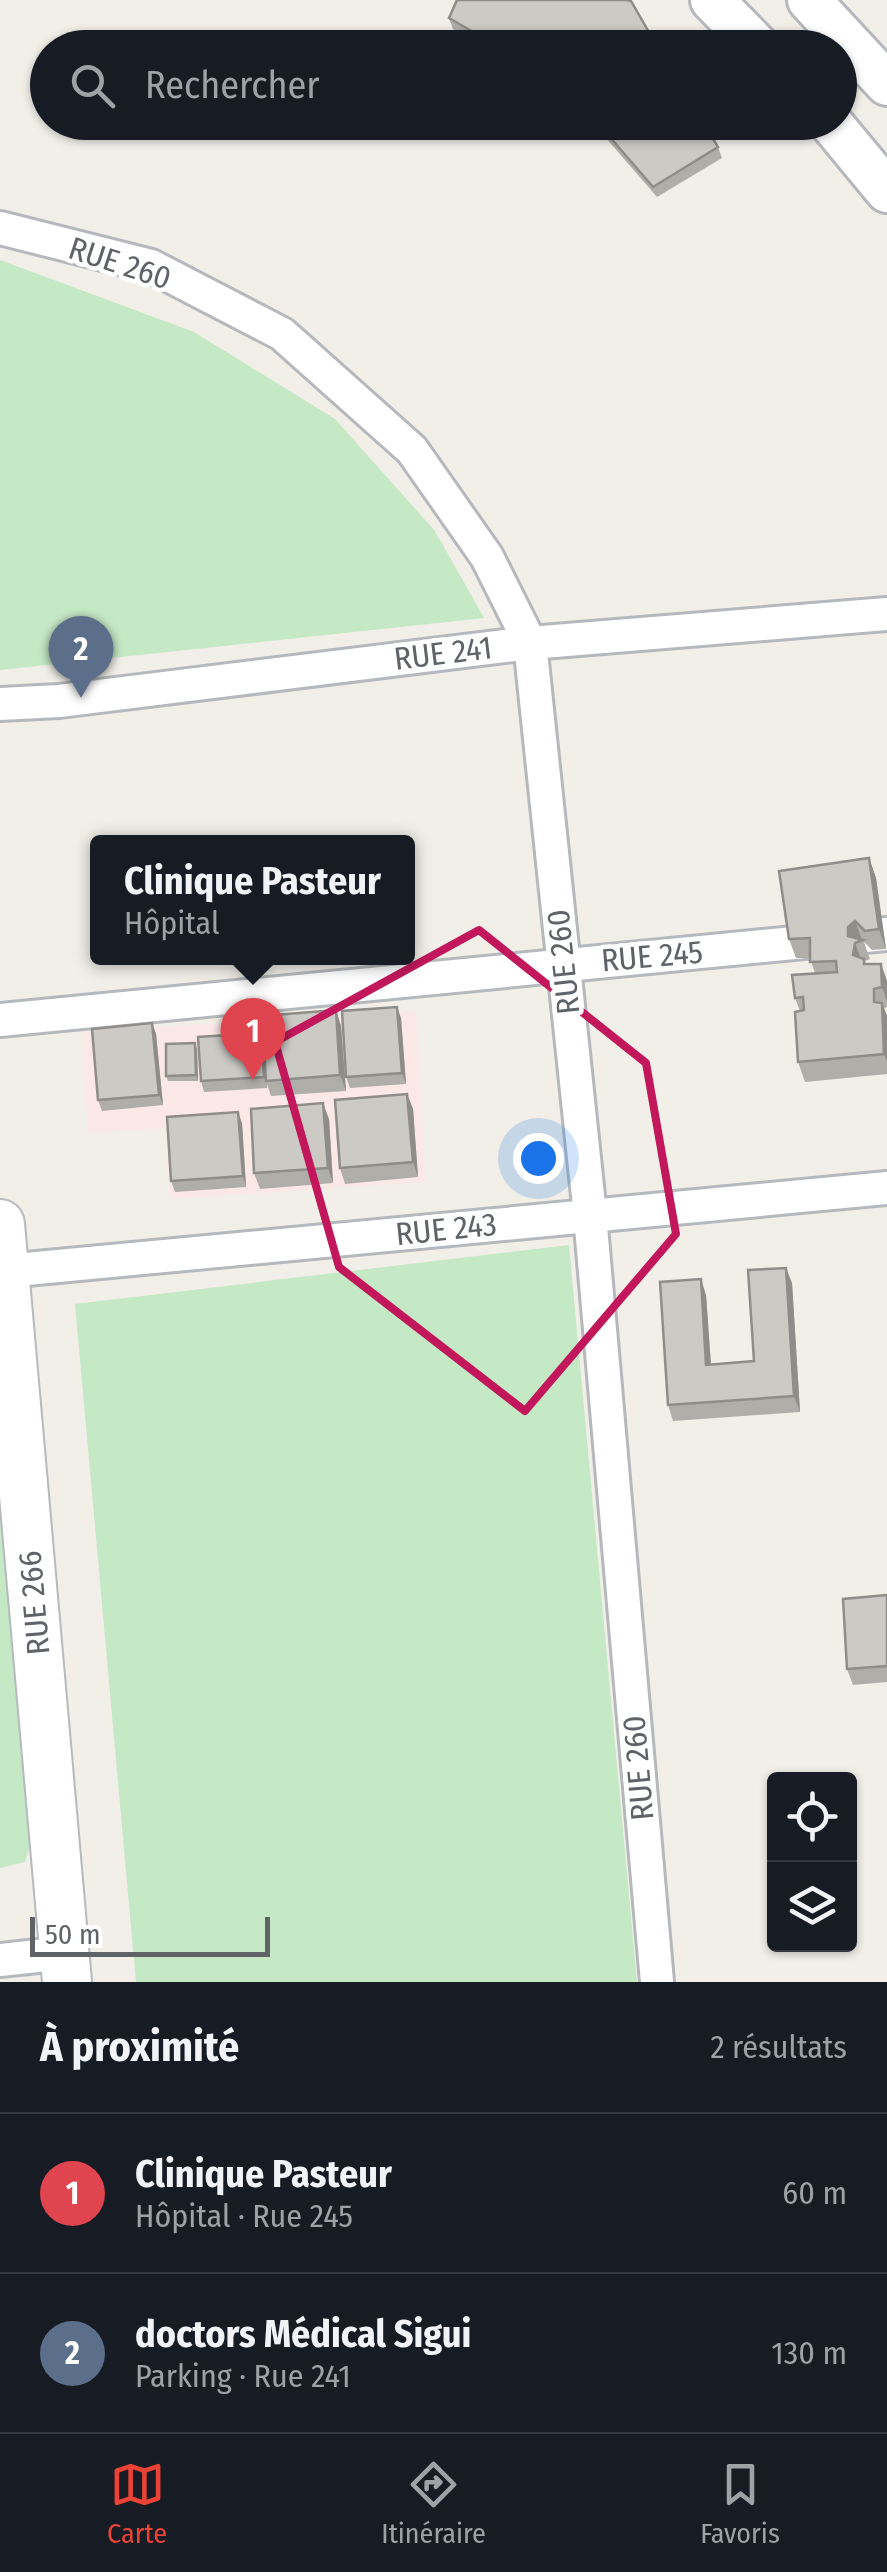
<!DOCTYPE html>
<html lang="fr">
<meta charset="utf-8">
<style>
:root{--surface:#171b24;--page:#20242c;--text:#f1f3f6;--muted:#9ea1a6;--line:#363941;--accent:#ea4335}
body{margin:0;font-family:"Fira Sans Condensed",sans-serif;background:var(--page);color:var(--text)}
.controls{position:absolute;right:30px;bottom:30px;display:grid;overflow:hidden;border-radius:10px;box-shadow:0 2px 8px #0004}
.controls button{width:90px;height:90px;display:grid;place-items:center;padding:0;border:0;border-bottom:2px solid var(--line);background:var(--surface);color:var(--text);font:50px sans-serif}
.scale{position:absolute;left:30px;bottom:25px;width:240px;box-sizing:border-box;padding-left:10px;border:5px solid #5f6368;border-top:0;font-size:28px;line-height:35px;white-space:nowrap;color:#5f6368;-webkit-text-stroke:8px #fff;paint-order:stroke}
.you{position:absolute;left:538px;top:1158px;width:35px;height:35px;margin:-25px;border:8px solid #fff;border-radius:50%;background:#1a73e8;box-shadow:0 0 0 15px #1a73e833}
.badge{display:grid;place-items:center;width:65px;height:65px;border-radius:50%;background:var(--accent);color:#fff;font-size:32px;font-weight:700}
.pin{position:absolute;translate:-50% -82px;filter:drop-shadow(0 2px 5px #0008)}
.pin::after{content:'';position:absolute;top:52px;width:35px;height:30px;background:inherit;clip-path:polygon(0 0,100% 0,50% 100%)}
.popup{position:absolute;left:90px;top:835px;width:325px;height:130px;box-sizing:border-box;display:grid;place-content:center;border-radius:10px;background:var(--surface);filter:drop-shadow(0 2px 8px #0005);font-size:32px;white-space:nowrap;color:var(--muted)}
.popup b{font-size:38px;color:var(--text)}
.popup::after{content:'';position:absolute;left:50%;top:100%;margin-left:-20px;border:20px solid transparent;border-top-color:var(--surface)}
.list{margin:0;padding:0;list-style:none}
h2{display:flex;justify-content:space-between;align-items:center;height:130px;margin:0;padding:0 40px;font-size:42px}
h2 small{font-size:32px;font-weight:400;color:var(--muted)}
.list li{display:grid;grid-template-columns:65px 1fr auto;gap:30px;align-items:center;box-sizing:border-box;height:160px;padding:0 40px;border-top:2px solid var(--line)}
.list b{display:block;font-size:38px;white-space:nowrap}
.list p{margin:0;font-size:32px;white-space:nowrap;color:var(--muted)}
.list em{font-size:32px;font-style:normal;color:var(--muted)}
.icon{flex:none;width:55px;height:55px;fill:none;stroke:currentColor;stroke-width:2;stroke-linecap:round;stroke-linejoin:round}
.map{position:relative;flex:none;width:887px;height:1982px;overflow:hidden}
.search{position:absolute;background:var(--surface);box-shadow:0 2px 8px #0004;left:30px;right:30px;top:30px;height:110px;display:flex;align-items:center;gap:25px;box-sizing:border-box;padding:0 35px;border-radius:55px;color:var(--muted);font-size:38px}
.sheet{height:450px;background:var(--surface)}
nav{display:flex;justify-content:space-around;align-items:center;box-sizing:border-box;height:140px;border-top:2px solid var(--line);background:var(--surface);font-size:28px;color:var(--muted)}
nav a{display:grid;justify-items:center;gap:5px}
nav .on{color:var(--accent)}
.map>svg:first-child{display:block}
.medical{fill:#fce8e6}
.green{fill:#c5e8c5}
.lines{fill:none;stroke-linecap:round;stroke-linejoin:round}
.minor-casing{stroke:#b5b8bc;stroke-width:38}
.tertiary-casing{stroke:#b5b8bc;stroke-width:48}
.secondary-casing{stroke:#b6babf;stroke-width:52}
.minor{stroke:#fff;stroke-width:32}
.tertiary{stroke:#fff;stroke-width:42}
.secondary{stroke:#fff;stroke-width:48}
.wall{fill:#afaea9}
.shaded-wall{fill:#8f8d8a}
.building{fill:#cccac5;stroke:#8f8d8a;stroke-width:2.5}
.marked{fill:none;stroke:#c2185b;stroke-width:8;stroke-linejoin:round}
.labels{text-anchor:middle;dominant-baseline:central;stroke-width:9;stroke-linejoin:round;paint-order:stroke}
.street-label{font-size:32px;fill:#5f6368;stroke:#fff}
</style>
<div class="map">
<svg width="887" height="1982" viewBox="0 0 887 1982">
<rect width="100%" height="100%" fill="#f1efe8"/>
<path class="medical" d="M416,1011L426,1182L170,1199L166,1128L88,1133L82,1032Z"/>
<g class="green">
<path d="M0,260L194,332L335,419L435,531L484,618L0,670Z"/>
<path d="M569,1245L637,1982H136L75,1304Z"/>
<path d="M0,1502L32,1839L25,1862L0,1868Z"/>
</g>
<g class="lines">
<g class="minor-casing">
<g id="minor">
<path d="M0,228L151,266L282,334L412,450L487,557L530,643L590,1215L657,1982"/>
<path d="M0,704L59,701L530,643L887,614"/>
<path d="M0,1020L887,934"/>
<path d="M5,1271L887,1188"/>
<path d="M0,1960L65,1953"/>
</g>
</g>
<g class="tertiary-casing">
<g id="tertiary">
<path d="M712,0L759,48"/>
<path d="M809,0L887,84"/>
<path d="M830,122L887,191"/>
</g>
</g>
<g class="secondary-casing">
<path id="secondary" d="M0,1224L67,1982"/>
</g>
<use href="#minor" class="minor"/>
<use href="#tertiary" class="tertiary"/>
<use href="#secondary" class="secondary"/>
</g>
<g class="wall">
<path d="M449,18L658,48H486L453,29Z"/>
<path d="M592,122H703L718,147L722,158L657,197Z"/>
<path d="M869,858L876,878L886,949L872,950L864,942L870,959L865,961L866,964H881L887,981V1007L884,1008L887,1016V1074L805,1082L798,1062L800,1011L795,998L815,973L810,958H796L789,939Z"/>
<path d="M336,1010L341,1026L346,1091L271,1096L267,1084V1088L204,1092L201,1081L263,1038Z"/>
<path d="M401,1018L406,1084L350,1088L346,1077Z"/>
<path d="M152,1023L156,1034L163,1105L102,1111L98,1100Z"/>
<path d="M197,1049L198,1081H168L166,1076Z"/>
<path d="M407,1094L413,1109L418,1177L345,1184L340,1168Z"/>
<path d="M329,1119L333,1183L260,1189L254,1173Z"/>
<path d="M242,1123L246,1187L175,1192L171,1181Z"/>
<path d="M792,1283L800,1412L673,1421L668,1405L706,1295L711,1364L754,1361Z"/>
<path d="M887,1595V1682L853,1685L847,1669Z"/>
</g>
<g class="shaded-wall">
<path d="M869,858L876,878L886,949L879,929Z"/>
<path d="M855,921L862,940L855,943L862,962L853,955L848,936V927Z"/>
<path d="M881,964L887,981V1001L882,987Z"/>
<path d="M882,1003L887,1016V1061L884,1054Z"/>
<path d="M397,1007L401,1018L406,1084L402,1073Z"/>
<path d="M336,1010L341,1026L346,1091L340,1075Z"/>
<path d="M152,1023L156,1034L163,1105L159,1095Z"/>
<path d="M195,1043L197,1049L198,1081L196,1075Z"/>
<path d="M407,1094L413,1109L418,1177L413,1162Z"/>
<path d="M323,1103L329,1119L333,1183L328,1168Z"/>
<path d="M238,1112L242,1123L246,1187L243,1176Z"/>
<path d="M786,1268L792,1283L800,1412L794,1396Z"/>
<path d="M701,1279L706,1295L712,1380L706,1365Z"/>
</g>
<g class="building">
<path d="M457,0H627L631,1L658,48H501L449,18Z"/>
<path d="M597,122H703L718,147L653,187Z"/>
<path d="M869,858L879,929L865,931L855,921L848,927V936L863,940L855,943L853,955L864,959V964H881L882,987L874,989V1002L882,1003L884,1054L798,1062L795,1012L804,1010L803,997L795,998L792,975L837,972L836,961L810,962V938L789,939L779,871Z"/>
<path d="M397,1007L402,1073L346,1077L342,1011Z"/>
<path d="M336,1010L340,1075L266,1081L262,1016Z"/>
<path d="M152,1023L159,1095L98,1100L92,1029Z"/>
<path d="M261,1033L264,1077L201,1081L198,1037Z"/>
<path d="M195,1043L196,1075L166,1076V1044Z"/>
<path d="M407,1094L413,1162L340,1168L335,1100Z"/>
<path d="M323,1103L328,1168L254,1173L251,1109Z"/>
<path d="M238,1112L243,1176L171,1181L167,1117Z"/>
<path d="M786,1268L794,1396L668,1405L660,1282L701,1279L706,1365L754,1361L748,1270Z"/>
<path d="M887,1595V1666L847,1669L843,1599Z"/>
</g>
<path class="marked" d="M479,930L646,1063L676,1234L525,1411L339,1267L275,1042Z"/>
<g class="labels">
<g class="street-label">
<text transform="translate(120 263) rotate(18)">RUE 260</text>
<text transform="translate(443 653) rotate(-7)">RUE 241</text>
<text transform="translate(652 956) rotate(-5)">RUE 245</text>
<text transform="translate(563 962) rotate(-96)">RUE 260</text>
<text transform="translate(446 1229) rotate(-6)">RUE 243</text>
<text transform="translate(34 1603) rotate(-95)">RUE 266</text>
<text transform="translate(638 1768) rotate(-95)">RUE 260</text>
</g>
</g>
</svg>
<div class="controls">
<button><svg class="icon" aria-label="locate" viewBox="0 0 24 24"><circle cx="12" cy="12" r="6"/><path d="M12 2v4M12 18v4M2 12h4M18 12h4"/></svg></button>
<button><svg class="icon" aria-label="layers" viewBox="0 0 24 24"><path d="M12 4l9 5-9 5-9-5zM3 14l9 5 9-5"/></svg></button>
</div>
<div class="scale">50 m</div>
<div class="you"></div>
<div class="pin badge" style="left:253px;top:1080px;background:#e0444e">1</div>
<div class="popup"><b>Clinique Pasteur</b>Hôpital</div>
<div class="pin badge" style="left:81px;top:698px;background:#5c6f8a">2</div>
<div class="search"><svg class="icon" aria-label="search" viewBox="0 0 24 24"><circle cx="10" cy="10" r="6"/><path d="M15 15l6 6"/></svg>Rechercher</div>
</div>
<section class="sheet">
<h2>À proximité<small>2 résultats</small></h2>
<ul class="list">
<li><span class="badge" style="background:#e0444e">1</span><div><b>Clinique Pasteur</b><p>Hôpital · Rue 245</p></div><em>60 m</em></li>
<li><span class="badge" style="background:#5c6f8a">2</span><div><b>doctors Médical Sigui</b><p>Parking · Rue 241</p></div><em>130 m</em></li>
</ul>
</section>
<nav>
<a class="on"><svg class="icon" aria-label="map" viewBox="0 0 24 24"><path d="M3 6l6-2 6 2 6-2v14l-6 2-6-2-6 2zM9 4v14M15 6v14"/></svg>Carte</a>
<a><svg class="icon" aria-label="directions" viewBox="0 0 24 24"><path d="M12 3l9 9-9 9-9-9zM9 14v-3h6M13 9l2 2-2 2"/></svg>Itinéraire</a>
<a><svg class="icon" aria-label="saved" viewBox="0 0 24 24"><path d="M7 4h10v16l-5-4-5 4z"/></svg>Favoris</a>
</nav>
